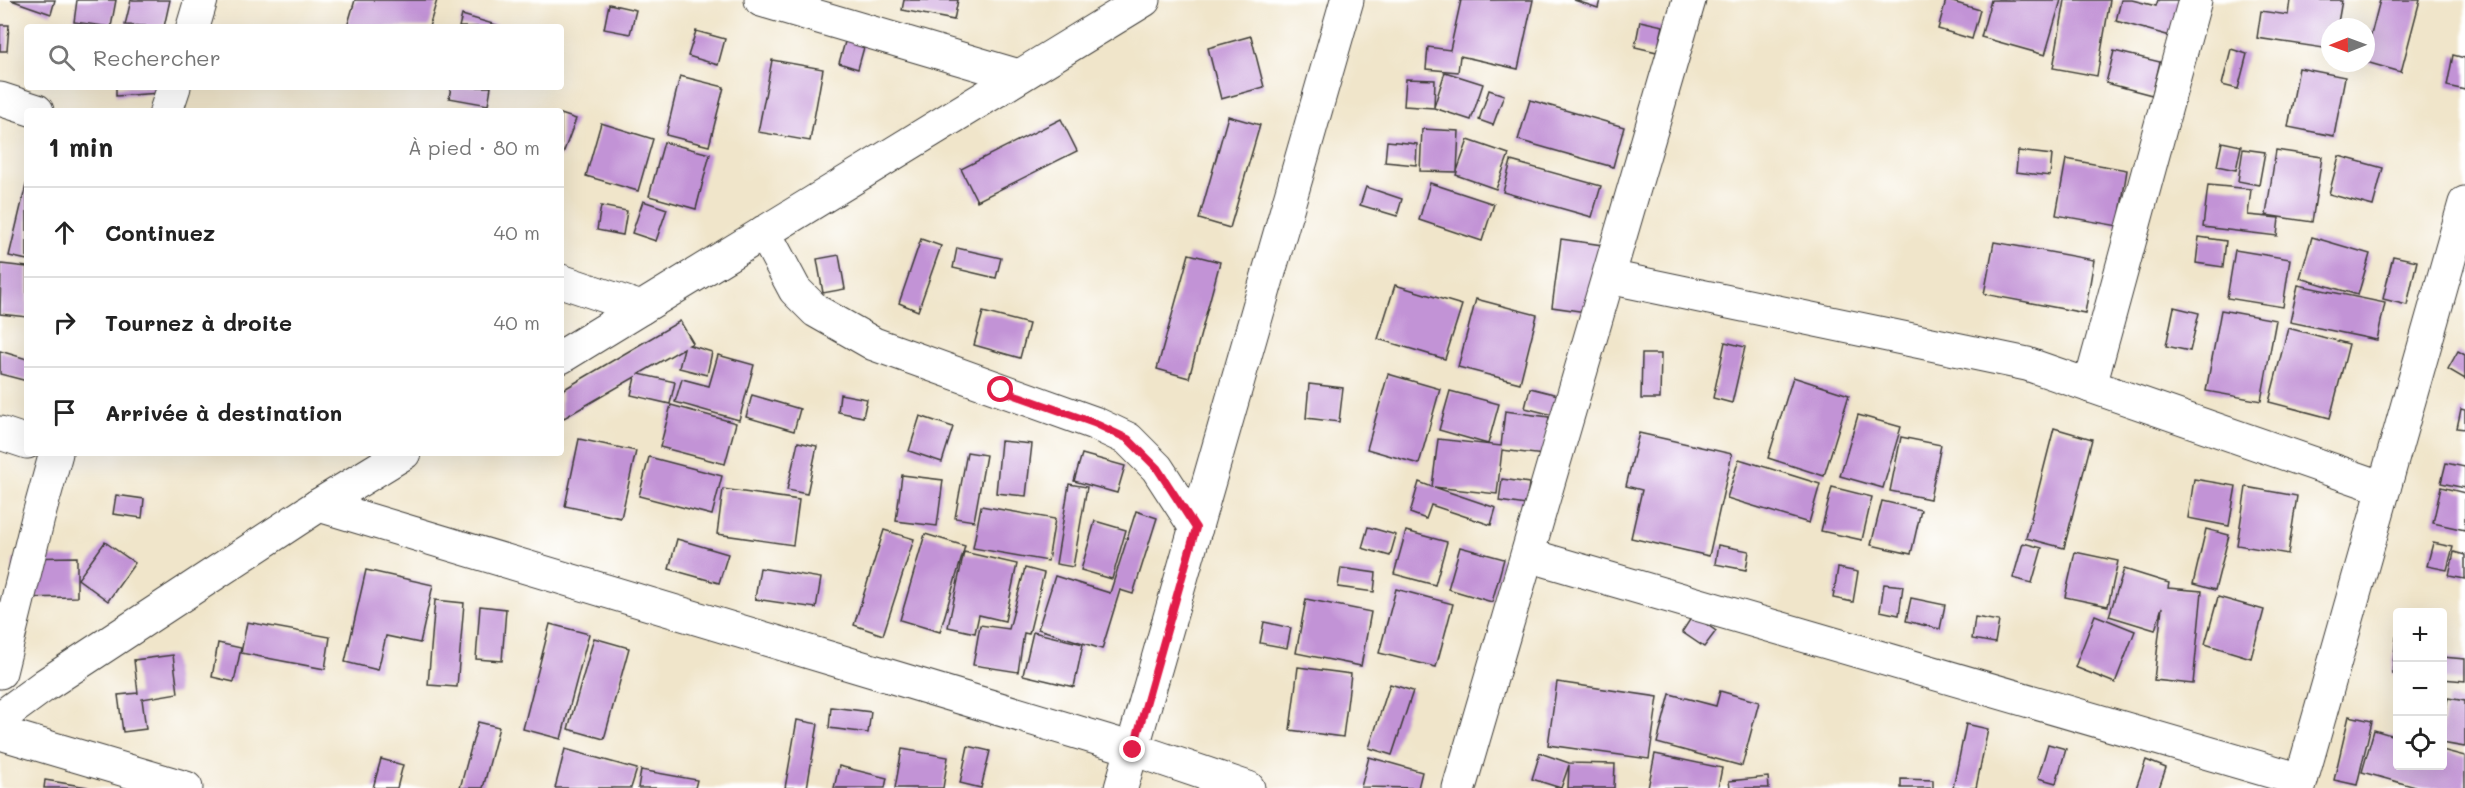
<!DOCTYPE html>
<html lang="fr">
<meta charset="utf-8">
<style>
:root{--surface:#fff;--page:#f6f6f6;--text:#222;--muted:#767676;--line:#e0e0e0}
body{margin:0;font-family:Mali,sans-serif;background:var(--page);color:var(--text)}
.controls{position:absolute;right:18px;bottom:18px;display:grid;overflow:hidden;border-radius:6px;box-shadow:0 6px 24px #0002}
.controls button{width:54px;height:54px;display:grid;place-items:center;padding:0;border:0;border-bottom:2px solid var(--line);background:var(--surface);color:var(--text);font:30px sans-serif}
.compass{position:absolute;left:2321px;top:18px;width:54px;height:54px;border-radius:50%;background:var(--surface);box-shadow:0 6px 24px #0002;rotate:269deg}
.stop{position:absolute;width:18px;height:18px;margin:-14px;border:4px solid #e11d48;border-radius:50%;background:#fff}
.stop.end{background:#e11d48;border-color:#fff;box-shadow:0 2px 6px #0008}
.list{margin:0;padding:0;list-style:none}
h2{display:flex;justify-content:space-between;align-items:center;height:78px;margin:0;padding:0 24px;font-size:26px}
h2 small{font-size:20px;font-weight:400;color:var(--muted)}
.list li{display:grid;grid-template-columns:39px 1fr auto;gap:18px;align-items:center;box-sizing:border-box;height:90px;padding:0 24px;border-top:2px solid var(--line)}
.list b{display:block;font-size:22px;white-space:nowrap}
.list em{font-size:20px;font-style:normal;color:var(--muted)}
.icon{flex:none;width:33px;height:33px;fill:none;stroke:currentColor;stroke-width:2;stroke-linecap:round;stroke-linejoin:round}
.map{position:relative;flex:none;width:2465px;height:788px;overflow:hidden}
.search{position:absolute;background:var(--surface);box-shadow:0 6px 24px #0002;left:24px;top:24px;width:540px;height:66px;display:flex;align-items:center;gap:15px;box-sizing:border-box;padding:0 21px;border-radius:6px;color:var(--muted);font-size:22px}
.panel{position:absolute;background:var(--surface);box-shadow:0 6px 24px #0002;left:24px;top:108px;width:540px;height:348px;border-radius:6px}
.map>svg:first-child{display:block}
.building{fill:#c293d6}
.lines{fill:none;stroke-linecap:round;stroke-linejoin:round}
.minor-casing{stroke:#3c3a36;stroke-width:35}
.minor{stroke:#fff;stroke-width:33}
.route{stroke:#e11d48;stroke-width:8}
</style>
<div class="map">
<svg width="2465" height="788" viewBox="0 0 2465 788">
<rect width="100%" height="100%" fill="#fff"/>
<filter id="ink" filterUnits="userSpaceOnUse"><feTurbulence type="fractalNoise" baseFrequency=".0167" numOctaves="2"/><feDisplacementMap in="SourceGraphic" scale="12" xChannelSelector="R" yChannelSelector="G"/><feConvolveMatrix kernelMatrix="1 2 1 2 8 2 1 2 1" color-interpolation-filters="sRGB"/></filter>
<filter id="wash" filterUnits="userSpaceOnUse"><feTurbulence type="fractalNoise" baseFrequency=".008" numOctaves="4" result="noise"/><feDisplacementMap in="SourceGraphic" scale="24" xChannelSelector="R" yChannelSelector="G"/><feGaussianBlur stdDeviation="1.35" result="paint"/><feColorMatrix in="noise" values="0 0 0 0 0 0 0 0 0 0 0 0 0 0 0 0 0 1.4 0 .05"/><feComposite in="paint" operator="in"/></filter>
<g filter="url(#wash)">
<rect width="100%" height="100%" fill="#f0e5ca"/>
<g id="blocks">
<g class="building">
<path d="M11,0H55L51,14Z"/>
<path d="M77,0H116L111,27L74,22Z"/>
<path d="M131,0H170L164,27L125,25Z"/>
<path d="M355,0H437L429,27H347Z"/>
<path d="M904,0H958L954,20L902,10Z"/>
<path d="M1461,0H1533L1518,69L1460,56L1458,72L1426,69L1428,47L1450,50Z"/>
<path d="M1574,0H1600L1598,8Z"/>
<path d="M1946,0L1980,10L1972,39L1938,29Z"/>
<path d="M1991,0H2061L2045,55L1981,37Z"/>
<path d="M2065,0H2110L2097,76L2053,68Z"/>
<path d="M2121,0H2132L2156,6L2158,0H2184L2174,37L2116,21Z"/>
<path d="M2290,0H2342L2338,23L2356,27H2330V49L2257,38L2261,11L2288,15Z"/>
<path d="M2380,0H2420L2401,72L2366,62V54Z"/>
<path d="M609,4L636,10L630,34L604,29Z"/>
<path d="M462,15L500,26L499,27H459Z"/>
<path d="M1640,21L1663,26L1657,52L1635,47Z"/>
<path d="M0,25H9L7,51H0Z"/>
<path d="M696,31L725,39L718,65L688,56Z"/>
<path d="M847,35L866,40L858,69L839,63Z"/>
<path d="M1251,36L1264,87L1221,99L1208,48Z"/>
<path d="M2231,49L2247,54L2238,89L2222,85Z"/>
<path d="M2114,51L2160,62L2152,95L2106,83Z"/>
<path d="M2453,55L2465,58V90L2447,86Z"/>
<path d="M772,60L823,69L810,141L758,132Z"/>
<path d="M2299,68L2345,77L2334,136L2288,127Z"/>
<path d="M1445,72L1483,84L1471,120L1434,108L1404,106L1406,79L1435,80L1434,107Z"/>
<path d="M680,76L724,87L709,146L666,135Z"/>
<path d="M116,87H159L160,93L116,96Z"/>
<path d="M451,87H491L488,105L449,98Z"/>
<path d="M1489,90L1504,95L1493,125L1479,120Z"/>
<path d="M1530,100L1624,127L1613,167L1518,140Z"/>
<path d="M561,114L576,119L561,159Z"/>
<path d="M1228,116L1260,125L1230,228L1199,219Z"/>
<path d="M1061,119L1077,151L977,201L961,169Z"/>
<path d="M601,123L653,139L638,191L586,176Z"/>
<path d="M1422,129L1459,131L1457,171L1468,140L1509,154L1496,189L1456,175L1457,172L1420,171Z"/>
<path d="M1387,141L1417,144L1416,165L1385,162Z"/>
<path d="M664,142L710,154L696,209L649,196Z"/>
<path d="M2222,142L2241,146L2236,170L2217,166Z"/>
<path d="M2243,149L2265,152L2259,185L2238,181Z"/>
<path d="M2276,150L2322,157L2312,222L2266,215Z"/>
<path d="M2018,151L2052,155L2050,176L2016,172Z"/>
<path d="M2339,156L2383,168L2373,206L2329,194Z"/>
<path d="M2066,159L2127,170L2118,226L2056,215Z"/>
<path d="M1511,161L1601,186L1592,217L1503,192Z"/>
<path d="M1430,183L1494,204L1482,241L1419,220Z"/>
<path d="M26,185L27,186V260L9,256Z"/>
<path d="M2208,185L2251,189L2248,215L2279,218L2277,236L2203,227Z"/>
<path d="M1366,187L1402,199L1397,216L1360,205Z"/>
<path d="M643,201L667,209L656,241L632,233Z"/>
<path d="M601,206L627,211L623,235L597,230Z"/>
<path d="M2199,237L2226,241L2223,267L2196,263Z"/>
<path d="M2312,237L2370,254L2358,295L2300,278Z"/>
<path d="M921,239L941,246L918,311L899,303Z"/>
<path d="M1561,239L1602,245L1593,313L1552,307Z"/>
<path d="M1994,242L2094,260L2085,313L1984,294Z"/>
<path d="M957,248L1001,258L996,278L953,268Z"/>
<path d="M2235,250L2290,259L2283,307L2227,298Z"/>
<path d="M1189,254L1220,262L1189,378L1157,369Z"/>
<path d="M839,255L845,289L823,293L817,259Z"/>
<path d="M2393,256L2417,261L2407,305L2383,299Z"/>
<path d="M1,264L27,267V317L0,314Z"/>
<path d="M1395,285L1462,305L1445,359L1378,339Z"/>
<path d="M2298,285L2385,303L2377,340L2290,322Z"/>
<path d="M1476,299L1537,315L1520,383L1458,367Z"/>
<path d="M2174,307L2199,313L2190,351L2166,346Z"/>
<path d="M2221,310L2276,320L2261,401L2206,391Z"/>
<path d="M983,312L1029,324L1020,358L974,345Z"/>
<path d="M680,321L693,343L689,345L712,352L707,375L679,368L684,348L639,374L675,382L670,404L631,395L635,377L564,418L561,414V391Z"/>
<path d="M2288,328L2349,344L2330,418L2269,402Z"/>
<path d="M1725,342L1745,347L1732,403L1713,398Z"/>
<path d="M0,351L27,359V381L0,374Z"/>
<path d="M2458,351L2465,355V379L2448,369Z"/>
<path d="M1642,354H1661L1660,399H1641Z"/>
<path d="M718,355L754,365L739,420L675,402L682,379L709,386Z"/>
<path d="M1388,374L1440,389L1419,464L1367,449Z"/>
<path d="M1793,377L1849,395L1824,476L1768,458Z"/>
<path d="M1309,384L1343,388L1339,422L1306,418Z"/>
<path d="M1530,388L1558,395L1553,415L1525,408Z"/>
<path d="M1450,391L1499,404L1488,444L1439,430Z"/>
<path d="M840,394L867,399L863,417L838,412Z"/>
<path d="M752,395L800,409L794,431L746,417Z"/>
<path d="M671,405L736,423L725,464L660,447Z"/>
<path d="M2461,409L2465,410V429L2457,428Z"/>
<path d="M1505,411L1549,417L1544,455L1502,450L1497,494L1434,487L1496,508L1491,525L1431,505L1426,519L1410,513L1419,482L1432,487L1438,439L1501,446Z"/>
<path d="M1858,415L1901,427L1883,488L1840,476Z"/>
<path d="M920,416L953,427L942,462L909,451Z"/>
<path d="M2054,428L2092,439L2064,548L2026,538Z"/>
<path d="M1639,433L1732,454L1709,556L1631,538L1642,490L1626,486Z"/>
<path d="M1901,437L1941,445L1930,499L1890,491Z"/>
<path d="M579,439L636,451L621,518L565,506Z"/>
<path d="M1001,441L1032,444L1026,496L996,493Z"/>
<path d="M798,442L817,446L807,494L787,490Z"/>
<path d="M967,452L986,455L974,521L955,518Z"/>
<path d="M1082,454L1125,466L1117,493L1074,481Z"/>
<path d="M649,457L722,476L712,515L639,496Z"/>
<path d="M1739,459L1820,484L1809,523L1727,498Z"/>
<path d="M2446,463L2465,467V488L2441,483Z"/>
<path d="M902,475L943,480L937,526L896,521Z"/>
<path d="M1502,479L1529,483L1526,505L1499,501Z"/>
<path d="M2194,479L2236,486L2229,526L2188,518Z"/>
<path d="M1069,484L1087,487L1073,567L1056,564Z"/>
<path d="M1832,487L1872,497L1862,540L1821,531Z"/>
<path d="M2246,487L2297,496L2288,554L2237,545Z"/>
<path d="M2441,487L2465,493V530L2433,523Z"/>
<path d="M723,489L799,500L793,545L717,534Z"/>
<path d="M116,495L144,499L142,518L113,514Z"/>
<path d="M1882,501L1921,510L1911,554L1871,545Z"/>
<path d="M981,506L1055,519L1048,561L973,548Z"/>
<path d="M1136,511L1157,518L1133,594L1120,590L1102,649L1038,629L1055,576L1110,593Z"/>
<path d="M1095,521L1126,530L1112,579L1081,570Z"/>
<path d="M1368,527L1396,535L1390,556L1362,548Z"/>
<path d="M2206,529L2229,535L2215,590L2193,584Z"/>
<path d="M884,530L914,539L883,635L854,625Z"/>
<path d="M1406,531L1447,542L1435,585L1394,574Z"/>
<path d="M925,534L965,546L940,632L900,620Z"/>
<path d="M677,539L728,554L719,583L669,569Z"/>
<path d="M105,542L135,563L108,601L78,579Z"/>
<path d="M2023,543L2042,548L2032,583L2013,578Z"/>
<path d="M2433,543L2453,547L2447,570L2427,566Z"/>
<path d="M1718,545L1749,551L1746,570L1715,564Z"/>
<path d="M1460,547L1504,559L1492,602L1448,589Z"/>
<path d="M964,552L1017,564L1005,621L979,615L975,633L948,627Z"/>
<path d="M2075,552L2118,561L2108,606L2065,597Z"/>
<path d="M2454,552L2465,555V579L2449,576Z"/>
<path d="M77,557V597L13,598V558Z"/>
<path d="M760,568L821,578L816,608L755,599Z"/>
<path d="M1025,568L1044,573L1029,634L1024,633L1018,672L973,665L980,625L1009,629Z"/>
<path d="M1341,568L1376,573L1374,592L1338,587Z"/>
<path d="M1838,568L1858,572L1853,602L1833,598Z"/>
<path d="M2124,569L2169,583L2168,588L2202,591L2193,684L2154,680L2162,607L2155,630L2109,616Z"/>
<path d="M366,570L433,585L420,643L386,636L378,670L345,662Z"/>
<path d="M1884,584L1903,586L1899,615L1880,611Z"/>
<path d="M1396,589L1453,604L1436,667L1379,653Z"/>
<path d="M2218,597L2264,610L2251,658L2205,644Z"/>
<path d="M1911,598L1945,605L1940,629L1906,621Z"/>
<path d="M1306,599L1371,612L1361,666L1296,653Z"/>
<path d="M435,600L464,603L457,687L428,685Z"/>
<path d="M480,606L506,609L502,661L476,659Z"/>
<path d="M1693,615L1716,631L1704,647L1682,632Z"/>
<path d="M2095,615L2135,631L2115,683L2075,667Z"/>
<path d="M1975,617L1999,621L1995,643L1972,639Z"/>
<path d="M247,622L330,637L325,669L241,653Z"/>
<path d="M1264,622L1291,628L1287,648L1260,643Z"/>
<path d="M550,624L589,634L561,739L523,729Z"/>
<path d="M1033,632L1083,644L1074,687L1023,675Z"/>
<path d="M2396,637H2398V675L2392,674Z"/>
<path d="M594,638L629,648L604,739L568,729Z"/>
<path d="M218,643L241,648L234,682L212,677Z"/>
<path d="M173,655L178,693L142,699L146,729L123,732L118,695L138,693L134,660Z"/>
<path d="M2442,657L2465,659V681L2442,679Z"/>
<path d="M1298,667L1351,674L1343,737L1290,730Z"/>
<path d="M1557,682L1658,697L1649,759L1548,745Z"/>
<path d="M1390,684L1413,691L1392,755L1369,748Z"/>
<path d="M1720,691L1759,702L1742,766L1657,743L1670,694L1716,706Z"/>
<path d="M2448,698L2465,701V747L2442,743V726Z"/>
<path d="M831,707L871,712L868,733L829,728Z"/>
<path d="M2349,716L2372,721L2357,785L2334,780Z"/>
<path d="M797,720L818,724L807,788H785Z"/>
<path d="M478,722L499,727L483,788H460Z"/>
<path d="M1966,724L1988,729L1976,788H1953Z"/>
<path d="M2374,730L2398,737V766H2442V750L2465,756V788H2419L2362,772Z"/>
<path d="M2048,744L2066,749L2056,783L2038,778Z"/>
<path d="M968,746L990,751L981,788L960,783Z"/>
<path d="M565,749L637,769L631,788H555Z"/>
<path d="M902,749L948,757L943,788H895Z"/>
<path d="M1540,753L1569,763L1615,764L1614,788H1568L1569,765L1561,788L1532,779Z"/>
<path d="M1655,754L1722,768L1718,788H1648Z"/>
<path d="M1369,757L1422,772L1418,788L1361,787Z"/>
<path d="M381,759L403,765L397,788H373Z"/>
<path d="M2146,760L2166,768L2159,788H2136Z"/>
<path d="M839,766L887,778L885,788H834Z"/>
<path d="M641,770L697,780L695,788H638Z"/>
<path d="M1768,777L1769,788H1730L1729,781Z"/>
<path d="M1901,779L1933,780V788H1901Z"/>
<path d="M45,780L87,787V788H44Z"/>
</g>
</g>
</g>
<g filter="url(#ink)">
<use href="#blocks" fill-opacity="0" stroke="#3c3a36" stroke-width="1.5"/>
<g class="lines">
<g class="minor-casing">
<g id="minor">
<path d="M761,0L1019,76"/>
<path d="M193,27L201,0"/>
<path d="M0,99L37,111"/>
<path d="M166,111L174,87"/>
<path d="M764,232L795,290L816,311L874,344L1094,423L1128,439L1157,468L1196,528"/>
<path d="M1609,277L2027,364L2384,488"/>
<path d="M561,281L641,308"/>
<path d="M561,357L1144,0"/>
<path d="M2090,386L2195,0"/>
<path d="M0,433L27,442"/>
<path d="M319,505L1133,749L1248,788"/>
<path d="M1528,555L2301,780"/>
<path d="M0,672L38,518L56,453"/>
<path d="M0,718L45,685L319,505L404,453"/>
<path d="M0,733L186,788"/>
<path d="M1121,788L1347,0"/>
<path d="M1459,788L1689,0"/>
<path d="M2299,788L2465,203"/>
</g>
</g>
<use href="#minor" class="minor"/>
</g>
</g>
<g class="lines" filter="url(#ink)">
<path class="route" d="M1001,390L1094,423L1128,439L1157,468L1196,528L1133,750"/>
</g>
</svg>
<div class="controls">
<button>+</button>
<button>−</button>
<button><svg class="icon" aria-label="locate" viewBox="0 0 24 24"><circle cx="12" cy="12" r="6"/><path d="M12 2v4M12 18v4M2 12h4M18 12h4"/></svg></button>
</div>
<svg class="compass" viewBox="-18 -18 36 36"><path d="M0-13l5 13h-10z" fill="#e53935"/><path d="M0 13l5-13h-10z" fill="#767676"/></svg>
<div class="stop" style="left:1001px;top:390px"></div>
<div class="stop end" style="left:1133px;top:750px"></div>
<div class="search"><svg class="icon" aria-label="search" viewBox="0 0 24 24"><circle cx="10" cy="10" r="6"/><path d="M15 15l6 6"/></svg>Rechercher</div>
<section class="panel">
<h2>1 min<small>À pied · 80 m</small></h2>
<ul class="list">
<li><svg class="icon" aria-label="ahead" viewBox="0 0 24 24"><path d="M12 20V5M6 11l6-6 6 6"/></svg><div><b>Continuez</b></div><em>40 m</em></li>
<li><svg class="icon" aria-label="right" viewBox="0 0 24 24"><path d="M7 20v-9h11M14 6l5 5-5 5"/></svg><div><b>Tournez à droite</b></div><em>40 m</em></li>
<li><svg class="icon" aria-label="arrive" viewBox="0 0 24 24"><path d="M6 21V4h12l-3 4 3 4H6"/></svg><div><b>Arrivée à destination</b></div></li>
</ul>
</section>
</div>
